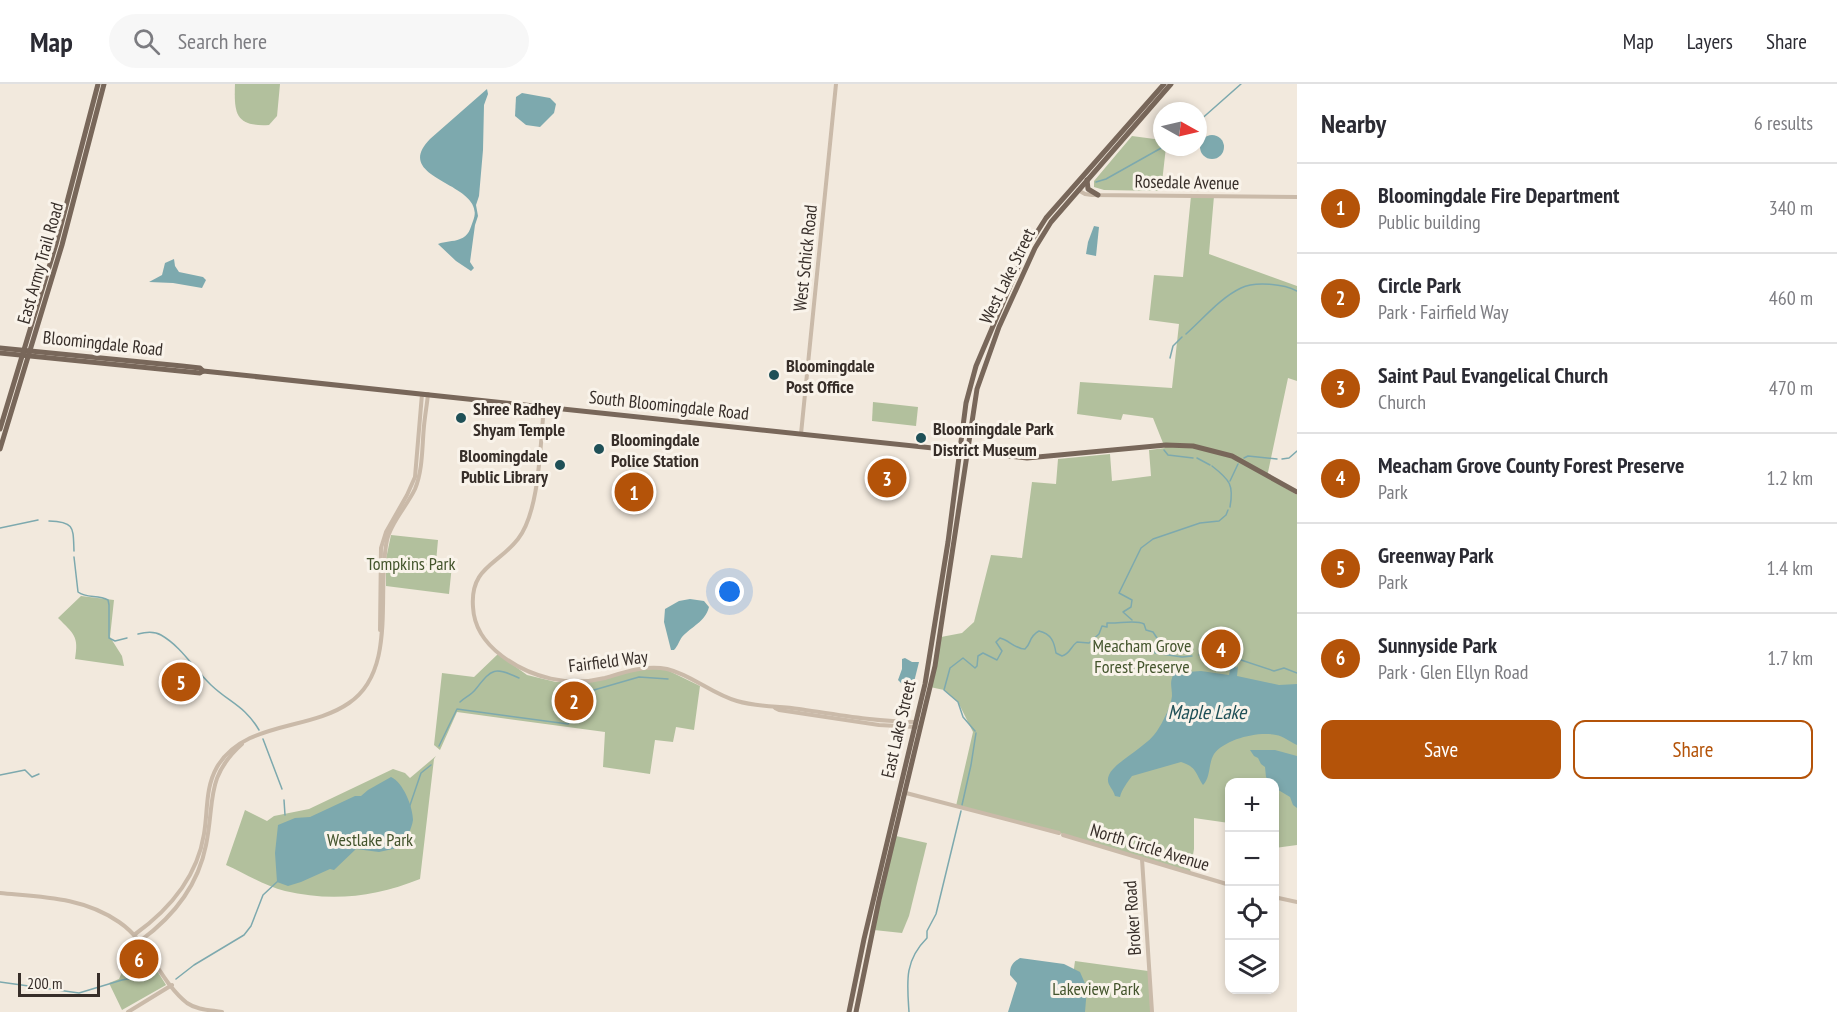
<!DOCTYPE html>
<meta charset="utf-8">
<style>
:root{--surface:#fff;--page:#f7f7f7;--text:#2b2b33;--muted:#7c7c81;--line:#e1e1e2;--accent:#b45309}
body{margin:0;font-family:"PT Sans Narrow",sans-serif;background:var(--page);color:var(--text)}
.controls{position:absolute;right:18px;bottom:18px;display:grid;overflow:hidden;border-radius:12px;box-shadow:0 3px 9px #0003}
.controls button{width:54px;height:54px;display:grid;place-items:center;padding:0;border:0;border-bottom:2px solid var(--line);background:var(--surface);color:var(--text);font:30px sans-serif}
.compass{position:absolute;left:1153px;top:18px;width:54px;height:54px;border-radius:50%;background:var(--surface);box-shadow:0 3px 9px #0003;rotate:98deg}
.scale{position:absolute;left:18px;bottom:15px;width:82px;box-sizing:border-box;padding-left:6px;border:3px solid #372e29;border-top:0;font-size:16px;line-height:21px;white-space:nowrap;color:#372e29;-webkit-text-stroke:4px #f9f3ea;paint-order:stroke}
.you{position:absolute;left:730px;top:508px;width:21px;height:21px;margin:-15px;border:4px solid #fff;border-radius:50%;background:#1a73e8;box-shadow:0 0 0 9px #1a73e833}
.badge{display:grid;place-items:center;width:39px;height:39px;border-radius:50%;background:var(--accent);color:#fff;font-size:20px;font-weight:700}
.pin{position:absolute;translate:-50% -50%;border:3px solid #fff;box-shadow:0 2px 6px #0006}
.list{margin:0;padding:0;list-style:none}
h2{display:flex;justify-content:space-between;align-items:center;height:78px;margin:0;padding:0 24px;font-size:26px}
h2 small{font-size:20px;font-weight:400;color:var(--muted)}
.list li{display:grid;grid-template-columns:39px 1fr auto;gap:18px;align-items:center;box-sizing:border-box;height:90px;padding:0 24px;border-top:2px solid var(--line)}
.list b{display:block;font-size:22px;white-space:nowrap}
.list p{margin:0;font-size:20px;white-space:nowrap;color:var(--muted)}
.list em{font-size:20px;font-style:normal;color:var(--muted)}
.actions{display:flex;gap:12px;padding:18px 24px}
.actions a{flex:1;padding:14px 0;border:2px solid var(--accent);border-radius:12px;text-align:center;font-size:21px;color:var(--accent)}
.actions .main{background:var(--accent);color:#fff}
.icon{flex:none;width:33px;height:33px;fill:none;stroke:currentColor;stroke-width:2;stroke-linecap:round;stroke-linejoin:round}
.map{position:relative;flex:none;width:1297px;height:928px;overflow:hidden}
header{display:flex;align-items:center;gap:36px;box-sizing:border-box;height:84px;padding:0 30px;background:var(--surface);border-bottom:2px solid var(--line)}
header strong{font-size:28px}
nav{display:flex;gap:33px;margin-inline-start:auto;font-size:21px}
.search{width:420px;height:54px;background:var(--page);display:flex;align-items:center;gap:15px;box-sizing:border-box;padding:0 21px;border-radius:33px;color:var(--muted);font-size:22px}
main{display:flex}
aside{flex:1;background:var(--surface)}
.map>svg:first-child{display:block}
.green{fill:#b2c09d}
.water{fill:#7da9ae}
.lines{fill:none;stroke-linecap:round;stroke-linejoin:round}
.stream{stroke:#7da9ae;stroke-width:1.5}
.minor{stroke:#cabaa9;stroke-width:4}
.major{stroke:#78675a;stroke-width:5}
.poi-dot{fill:#1f5057;stroke:#f9f3ea;stroke-width:2}
.labels{text-anchor:middle;dominant-baseline:central;stroke-width:6;stroke-linejoin:round;paint-order:stroke}
.street-label{font-size:18px;fill:#372e29;stroke:#f9f3ea}
.poi-label{font-size:18px;font-weight:bold;fill:#372e29;stroke:#f9f3ea;text-anchor:start}
.park-label{font-size:18px;fill:#44552d;stroke:#f9f3ea}
.water-label{font-size:20px;font-style:italic;fill:#1f5057;stroke:#f9f3ea}
</style>
<header>
<strong>Map</strong>
<div class="search"><svg class="icon" aria-label="search" viewBox="0 0 24 24"><circle cx="10" cy="10" r="6"/><path d="M15 15l6 6"/></svg>Search here</div>
<nav><a>Map</a><a>Layers</a><a>Share</a></nav>
</header>
<main>
<div class="map">
<svg width="1297" height="928" viewBox="0 0 1297 928">
<rect width="100%" height="100%" fill="#f2e9dd"/>
<g class="green">
<path d="M235,0H280L277,32L269,41C235,43 234,29 235,0Z"/>
<path d="M1132,52L1162,56V63H1166L1161,107L1104,106L1094,103V97Z"/>
<path d="M1191,112H1214L1209,170L1297,202V297L1288,294L1267,393L1297,411V761L1275,764L1274,698H1230L1229,739L1194,734V765L1190,789L1030,740L956,722L973,648L958,618L944,606L930,603L941,553L962,549L974,538L991,471L1022,474L1032,398L1056,400L1058,375L1110,370L1112,397L1151,392L1149,366L1165,364L1153,334L1123,330L1121,336L1077,330L1080,298L1172,304L1179,240L1149,236L1154,191L1183,193Z"/>
<path d="M873,318L918,323L916,342L872,337Z"/>
<path d="M391,451L438,456L436,478L452,481L449,510L386,502V475Z"/>
<path d="M81,512L114,516L110,553L122,572L124,582L75,575C79,552 74,550 58,534Z"/>
<path d="M498,570L527,591L556,598H581L648,584L667,586L700,602L694,646L676,643L673,658L655,656L650,690L603,683L605,648L457,628L440,666L434,661L442,589L474,593Z"/>
<path d="M436,672L434,675L420,795C375,813 332,818 285,807C265,802 244,789 226,781L245,726L267,737L274,732L309,725L393,685L405,689L410,694Z"/>
<path d="M896,752L927,759L909,832L902,849L874,846Z"/>
<path d="M137,855L166,901L122,926L109,899L119,895Z"/>
<path d="M1075,877L1148,887L1151,928H1068Z"/>
</g>
<g class="water">
<path d="M487,5L488,10L484,21L483,66L479,112L476,121L478,132L475,141L470,178L474,184L471,187L456,177L438,160C445,157 453,158 460,155C469,152 470,145 473,137C489,98 389,97 430,55Z"/>
<path d="M522,9L550,14L556,20L554,29L540,43L526,41L515,32L516,13Z"/>
<circle cx="1212" cy="63" r="12"/>
<path d="M1094,142L1099,143L1096,172L1086,170L1088,158Z"/>
<path d="M174,175L175,182L179,188L203,193L206,196L202,204L173,199L149,198L162,191L165,179Z"/>
<path d="M690,515L704,517L709,523C705,538 692,542 682,553C679,557 678,562 674,566H671L664,538L665,525L679,517Z"/>
<path d="M905,574L912,578H919L914,598H909V600H902L898,596L902,585V575Z"/>
<path d="M1231,581L1233,584L1234,581L1236,584L1238,582L1237,592L1279,601L1297,600V661C1290,658 1283,652 1276,651C1258,647 1225,655 1214,670C1208,680 1211,693 1203,701C1195,689 1197,683 1181,678L1132,692C1127,699 1122,705 1120,713L1115,712C1113,704 1105,700 1109,691C1114,678 1147,663 1157,647C1163,638 1171,622 1172,612C1172,602 1169,599 1174,589L1201,587L1229,591Z"/>
<path d="M1250,666H1275L1297,672V724L1293,721L1290,713L1275,704L1274,698H1270L1266,693L1265,683L1261,680L1258,674L1254,672Z"/>
<path d="M391,693C403,698 413,723 413,736C412,744 406,756 402,763L379,768L356,765L334,786L330,785L301,798L288,802L277,798L275,769L278,741L295,734L310,733L355,712H361L368,706Z"/>
<path d="M1020,874L1064,880L1080,888L1087,904L1085,928H1008L1017,899L1010,891C1010,882 1012,879 1020,874Z"/>
</g>
<g class="lines">
<g class="stream">
<path d="M1198,38L1241,0"/>
<path d="M1096,98L1106,95L1163,63"/>
<path d="M1186,250C1203,235 1220,214 1241,204C1255,197 1284,200 1297,207"/>
<path d="M1170,274L1173,262L1182,253"/>
<path d="M1164,366L1168,371L1193,374"/>
<path d="M1197,374L1210,381"/>
<path d="M1244,374L1248,372L1277,375"/>
<path d="M1282,375L1289,374L1297,367"/>
<path d="M1212,382C1230,396 1234,401 1230,423"/>
<path d="M1230,397L1238,380"/>
<path d="M49,437C75,438 73,443 74,467"/>
<path d="M0,444L38,436"/>
<path d="M74,473L78,508C87,515 98,510 108,516L109,521V554L115,557L127,554"/>
<path d="M1132,536L1123,528L1131,523L1132,516L1119,509L1141,464L1153,455L1200,439L1219,437L1226,431L1228,426"/>
<path d="M138,550C146,548 154,547 161,551C182,563 194,585 211,601C230,619 245,622 259,646"/>
<path d="M1199,571L1205,566L1221,564L1225,569L1227,577L1238,575L1274,587L1284,584L1297,589"/>
<path d="M460,618C464,614 471,611 475,606C492,585 493,582 519,594"/>
<path d="M975,647L963,633L958,618L944,606L950,584L963,574L975,584L977,582L978,572L983,569L997,576L1002,567L996,558L1000,554C1009,556 1015,565 1025,565C1032,559 1028,553 1039,547C1051,550 1054,557 1056,569L1062,572C1070,570 1071,562 1077,558L1089,559L1099,550L1102,542L1107,543V539C1118,540 1136,535 1144,540L1146,546L1153,548L1157,554L1155,569L1182,573L1192,572"/>
<path d="M263,655L282,705"/>
<path d="M439,662L457,625L568,640L571,638L579,616L587,608L639,593L668,595"/>
<path d="M0,691L25,686L32,693L39,690"/>
<path d="M284,716L285,731"/>
<path d="M962,721L971,681L976,649"/>
<path d="M409,724L421,689L431,681"/>
<path d="M176,895L194,881L244,851L251,842L263,811L278,797"/>
<path d="M0,898L79,909L122,896L154,890"/>
<path d="M909,928C907,898 904,877 927,854V847L936,830L961,727"/>
</g>
<g class="minor">
<path d="M1078,106L1085,110L1092,111L1297,113"/>
<path d="M544,323C540,360 540,427 518,455C498,481 470,483 473,523C474,544 486,560 502,572C531,594 569,603 605,594C625,588 645,581 667,585C692,591 712,610 737,617C757,623 778,622 799,625C839,631 877,638 916,638"/>
<path d="M801,350L836,0"/>
<path d="M380,546L381,464L386,448L407,411L415,393L422,310"/>
<path d="M775,624L779,626L879,641L916,643"/>
<path d="M906,709L1059,749"/>
<path d="M1063,751L1230,801"/>
<path d="M1142,775L1152,928"/>
<path d="M0,809C42,813 83,813 119,838C149,858 160,898 187,919C197,926 210,926 222,928"/>
<path d="M1274,813L1297,818"/>
<path d="M134,851C169,826 197,794 204,750C208,727 205,704 217,683C244,637 309,647 349,619C398,586 376,506 387,456C391,438 407,422 415,405C423,386 422,362 424,342C425,331 427,321 428,310"/>
<path d="M140,857C173,833 198,802 206,761C215,718 205,693 242,660"/>
<path d="M128,928L172,901"/>
</g>
<g class="major">
<path d="M1087,96L1088,105L1098,111"/>
<path d="M0,264L182,282L200,284L203,287"/>
<path d="M0,269L200,289L203,287L1027,374L1166,361L1193,362L1232,372L1297,408"/>
<path d="M0,345L56,160L98,0"/>
<path d="M0,365L62,161L104,0"/>
<path d="M849,928L864,855L925,600L948,458L966,319L976,282L1025,167L1046,134L1164,0"/>
<path d="M856,928L879,816L935,582L977,305L999,243L1035,164L1051,138L1171,0"/>
</g>
</g>
<g class="poi-dot">
<circle cx="774" cy="291" r="6"/>
<circle cx="461" cy="334" r="6"/>
<circle cx="921" cy="354" r="6"/>
<circle cx="599" cy="365" r="6"/>
<circle cx="560" cy="381" r="6"/>
</g>
<g class="labels">
<g class="street-label">
<text transform="translate(1187 98) rotate(1)">Rosedale Avenue</text>
<text transform="translate(805 174) rotate(-84)">West Schick Road</text>
<text transform="translate(40 179) rotate(-74)">East Army Trail Road</text>
<text transform="translate(1007 192) rotate(-64)">West Lake Street</text>
<text transform="translate(103 259) rotate(6)">Bloomingdale Road</text>
<text transform="translate(669 321) rotate(6)">South Bloomingdale Road</text>
<text transform="translate(608 577) rotate(-7)">Fairfield Way</text>
<text transform="translate(898 645) rotate(-77)">East Lake Street</text>
<text transform="translate(1150 763) rotate(17)">North Circle Avenue</text>
<text transform="translate(1132 834) rotate(-94)">Broker Road</text>
</g>
<g class="poi-label">
<text x="786" y="281">Bloomingdale<tspan x="786" dy="21">Post Office</tspan></text>
<text x="473" y="324">Shree Radhey<tspan x="473" dy="21">Shyam Temple</tspan></text>
<text x="933" y="344">Bloomingdale Park<tspan x="933" dy="21">District Museum</tspan></text>
<text x="611" y="355">Bloomingdale<tspan x="611" dy="21">Police Station</tspan></text>
<text x="548" y="371" text-anchor="end">Bloomingdale<tspan x="548" dy="21">Public Library</tspan></text>
</g>
<g class="park-label">
<text x="411" y="479">Tompkins Park</text>
<text x="1142" y="561">Meacham Grove<tspan x="1142" dy="21">Forest Preserve</tspan></text>
<text x="370" y="755">Westlake Park</text>
<text x="1096" y="904">Lakeview Park</text>
</g>
<g class="water-label">
<text x="1207" y="628">Maple Lake</text>
</g>
</g>
</svg>
<div class="controls">
<button>+</button>
<button>−</button>
<button><svg class="icon" aria-label="locate" viewBox="0 0 24 24"><circle cx="12" cy="12" r="6"/><path d="M12 2v4M12 18v4M2 12h4M18 12h4"/></svg></button>
<button><svg class="icon" aria-label="layers" viewBox="0 0 24 24"><path d="M12 4l9 5-9 5-9-5zM3 14l9 5 9-5"/></svg></button>
</div>
<svg class="compass" viewBox="-18 -18 36 36"><path d="M0-13l5 13h-10z" fill="#e53935"/><path d="M0 13l5-13h-10z" fill="#7c7c81"/></svg>
<div class="scale">200 m</div>
<div class="you"></div>
<div class="pin badge" style="left:634px;top:408px">1</div>
<div class="pin badge" style="left:574px;top:617px">2</div>
<div class="pin badge" style="left:887px;top:394px">3</div>
<div class="pin badge" style="left:1221px;top:565px">4</div>
<div class="pin badge" style="left:181px;top:598px">5</div>
<div class="pin badge" style="left:139px;top:875px">6</div>
</div>
<aside>
<h2>Nearby<small>6 results</small></h2>
<ul class="list">
<li><span class="badge">1</span><div><b>Bloomingdale Fire Department</b><p>Public building</p></div><em>340 m</em></li>
<li><span class="badge">2</span><div><b>Circle Park</b><p>Park · Fairfield Way</p></div><em>460 m</em></li>
<li><span class="badge">3</span><div><b>Saint Paul Evangelical Church</b><p>Church</p></div><em>470 m</em></li>
<li><span class="badge">4</span><div><b>Meacham Grove County Forest Preserve</b><p>Park</p></div><em>1.2 km</em></li>
<li><span class="badge">5</span><div><b>Greenway Park</b><p>Park</p></div><em>1.4 km</em></li>
<li><span class="badge">6</span><div><b>Sunnyside Park</b><p>Park · Glen Ellyn Road</p></div><em>1.7 km</em></li>
</ul>
<div class="actions"><a class="main">Save</a><a>Share</a></div>
</aside>
</main>
